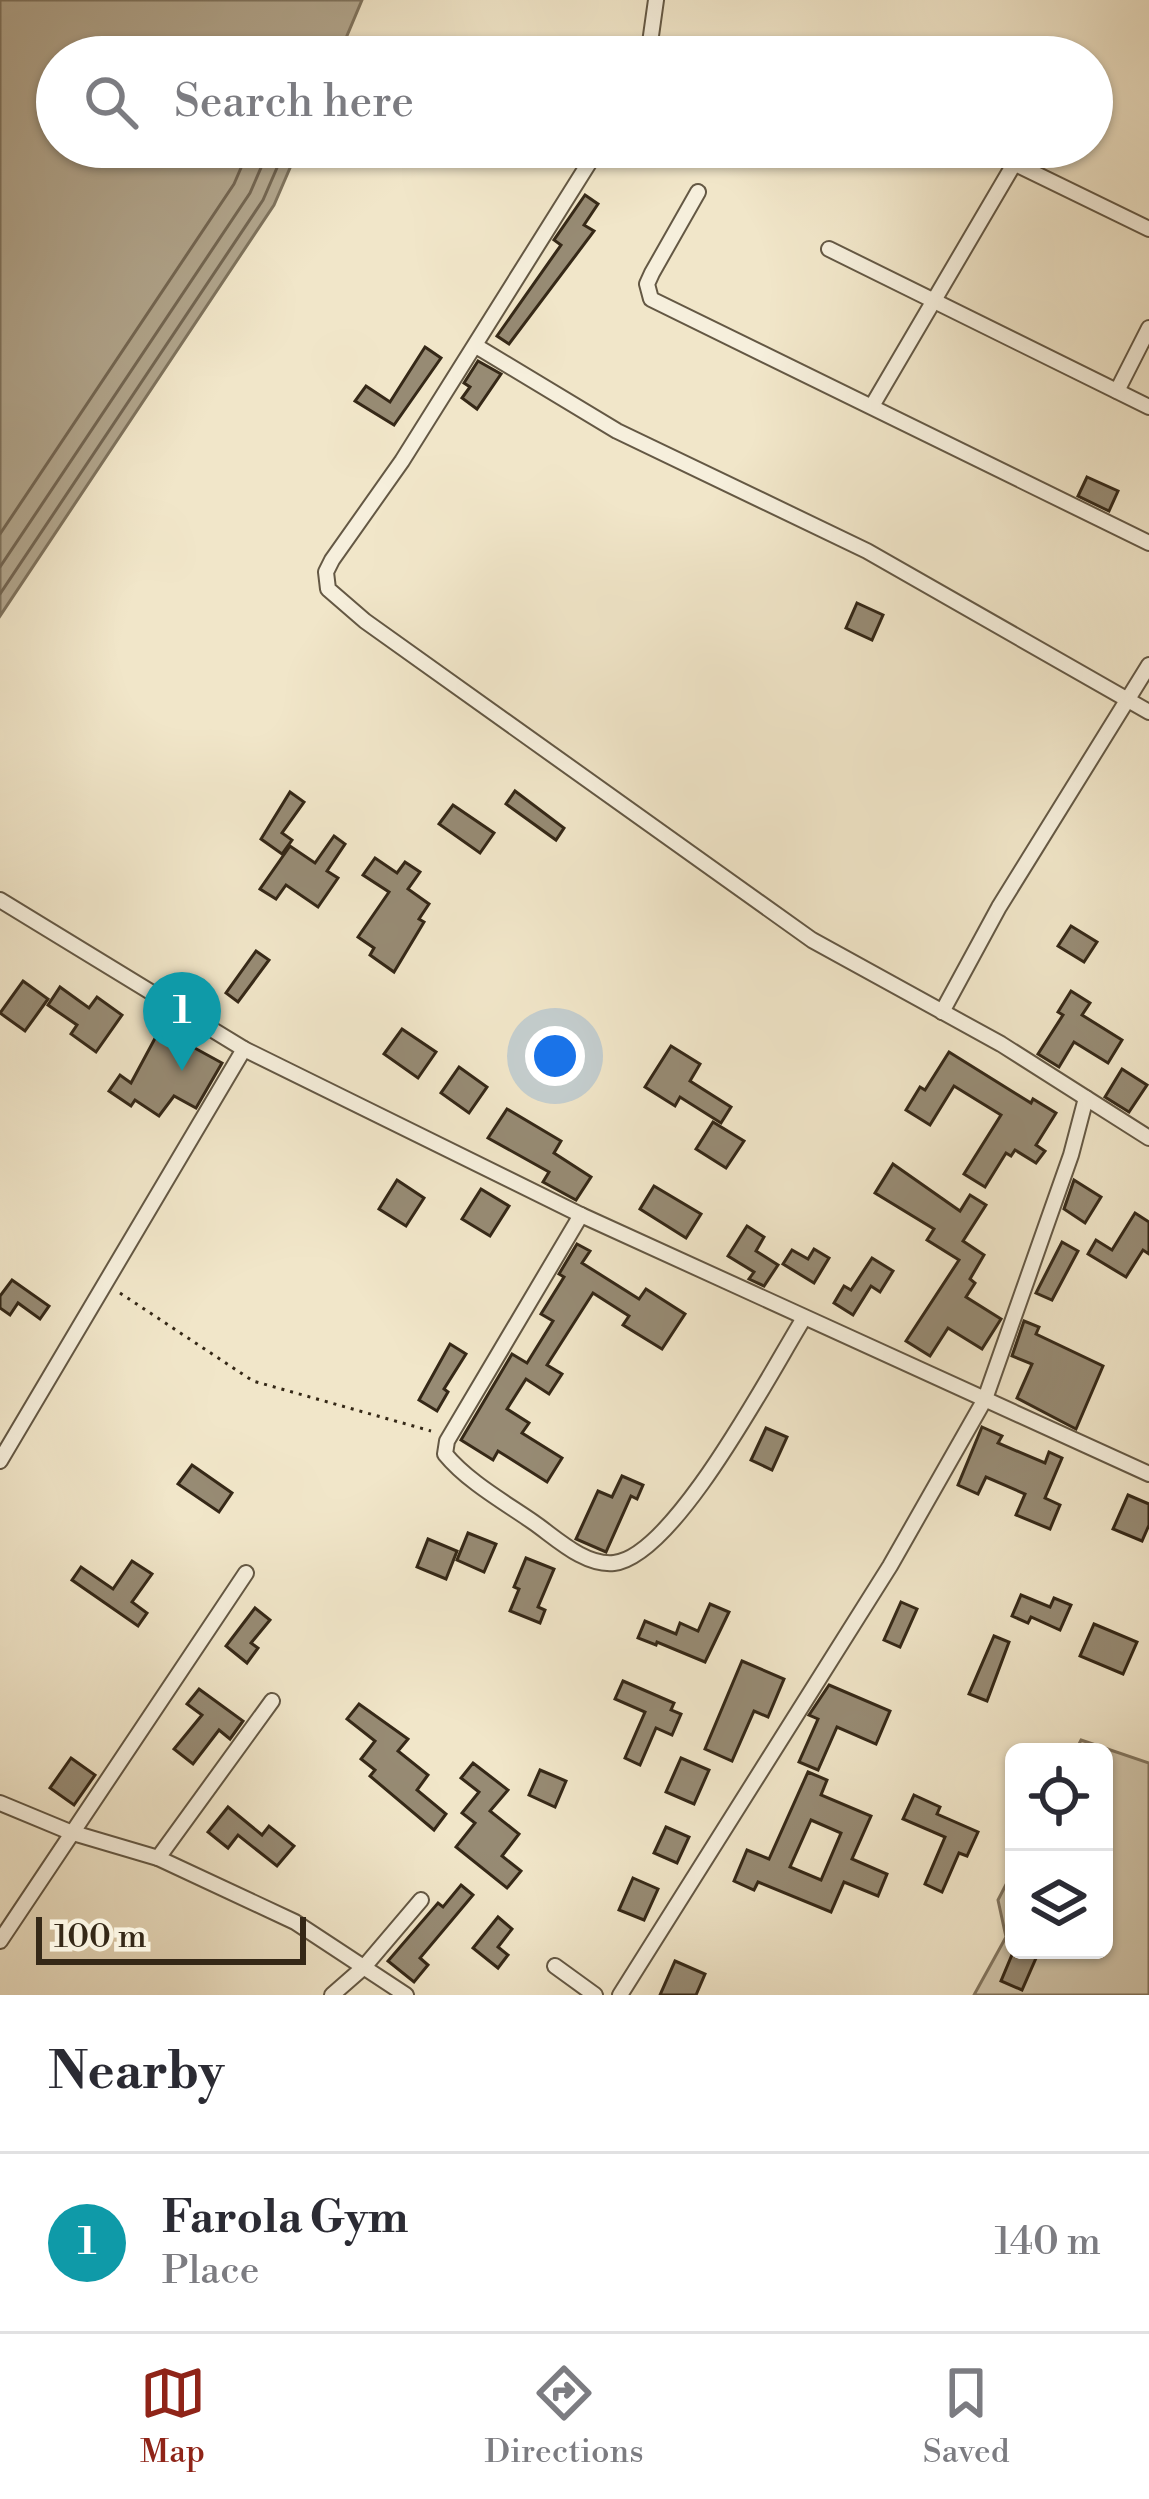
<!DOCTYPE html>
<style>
:root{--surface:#fff;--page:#f7f7f7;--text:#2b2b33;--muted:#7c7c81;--line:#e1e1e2;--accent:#8f2418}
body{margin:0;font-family:"Libre Bodoni",serif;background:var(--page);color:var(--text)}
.controls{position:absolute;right:36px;bottom:36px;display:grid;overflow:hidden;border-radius:18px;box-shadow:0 3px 9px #0004}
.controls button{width:108px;height:108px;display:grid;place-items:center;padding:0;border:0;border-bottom:3px solid var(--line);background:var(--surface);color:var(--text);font:60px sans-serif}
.scale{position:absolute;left:36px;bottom:30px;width:270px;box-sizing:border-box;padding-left:12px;border:6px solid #352817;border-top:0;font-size:33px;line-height:42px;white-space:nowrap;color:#352817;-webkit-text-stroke:9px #f6efdc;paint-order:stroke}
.you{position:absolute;left:555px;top:1056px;width:42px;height:42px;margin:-30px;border:9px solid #fff;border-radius:50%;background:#1a73e8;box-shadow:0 0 0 18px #1a73e833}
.badge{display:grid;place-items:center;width:78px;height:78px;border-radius:50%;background:var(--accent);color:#fff;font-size:39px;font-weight:700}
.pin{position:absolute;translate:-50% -99px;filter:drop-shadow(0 3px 6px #0008)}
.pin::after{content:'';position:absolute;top:63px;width:42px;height:36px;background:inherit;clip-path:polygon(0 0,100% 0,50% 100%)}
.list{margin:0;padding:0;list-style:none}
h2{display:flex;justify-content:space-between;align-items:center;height:156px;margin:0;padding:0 48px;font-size:51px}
h2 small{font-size:39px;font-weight:400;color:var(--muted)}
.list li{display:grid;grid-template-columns:78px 1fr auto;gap:36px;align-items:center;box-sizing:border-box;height:180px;padding:0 48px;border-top:3px solid var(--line)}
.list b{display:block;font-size:45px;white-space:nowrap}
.list p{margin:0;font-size:39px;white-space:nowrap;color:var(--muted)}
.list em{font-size:39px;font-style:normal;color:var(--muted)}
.icon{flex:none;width:66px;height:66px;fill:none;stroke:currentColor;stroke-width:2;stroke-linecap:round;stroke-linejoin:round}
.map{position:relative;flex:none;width:1149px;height:1995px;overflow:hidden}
.search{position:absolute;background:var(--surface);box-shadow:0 3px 9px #0004;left:36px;right:36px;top:36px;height:132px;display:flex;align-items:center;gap:30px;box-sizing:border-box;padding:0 42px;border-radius:66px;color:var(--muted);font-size:45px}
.sheet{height:336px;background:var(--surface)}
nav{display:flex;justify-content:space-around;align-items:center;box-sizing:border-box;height:168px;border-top:3px solid var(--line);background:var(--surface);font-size:33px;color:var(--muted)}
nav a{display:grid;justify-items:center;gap:6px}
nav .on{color:var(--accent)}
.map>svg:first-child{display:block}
.green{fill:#d1c6ab;stroke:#837761;stroke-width:3}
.water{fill:#b1a58c;stroke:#7f735d;stroke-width:3}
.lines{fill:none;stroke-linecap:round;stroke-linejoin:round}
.shore{stroke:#736652;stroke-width:3}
.building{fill:#978b74;stroke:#352817;stroke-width:3;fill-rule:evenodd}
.minor-casing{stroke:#645844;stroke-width:18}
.path{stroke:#352817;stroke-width:3;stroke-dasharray:3 6;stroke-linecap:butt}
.minor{stroke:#f6efdc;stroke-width:14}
</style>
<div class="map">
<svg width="1149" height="1995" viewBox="0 0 1149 1995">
<rect width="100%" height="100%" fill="#f1e6c9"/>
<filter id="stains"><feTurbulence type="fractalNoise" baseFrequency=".00167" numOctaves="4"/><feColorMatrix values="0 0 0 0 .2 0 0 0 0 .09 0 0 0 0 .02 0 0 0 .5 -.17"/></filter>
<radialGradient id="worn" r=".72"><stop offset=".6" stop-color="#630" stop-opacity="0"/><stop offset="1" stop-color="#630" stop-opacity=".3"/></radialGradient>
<path class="green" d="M1081,1740L1149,1763V1995H974L1006,1937L998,1900L1014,1869V1950H1104V1752H1075Z"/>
<path class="water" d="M0,0H362L338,57H57V147H299L274,205L0,616Z"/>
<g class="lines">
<g class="shore">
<path d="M0,534L234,184L250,147"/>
<path d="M0,567L250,193L270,147"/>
<path d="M0,594L263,200L286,147"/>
</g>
</g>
<g class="building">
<path d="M585,195L598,204L584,225L594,231L509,344L497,336L561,245L554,240Z"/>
<path d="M425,347L441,358L394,425L355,401L366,386L390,402Z"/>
<path d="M478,361L501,374L477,409L462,398L470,387L464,383Z"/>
<path d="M1087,477L1118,491L1109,511L1078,496Z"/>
<path d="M857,603L883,615L872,640L846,628Z"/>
<path d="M515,791L564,828L556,840L506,804Z"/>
<path d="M290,792L304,802L282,833L292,840L282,854L261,839Z"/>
<path d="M453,805L494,833L480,853L439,824Z"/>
<path d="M334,836L345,844L327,871L338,878L318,907L286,885L276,899L260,889L290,846L315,863Z"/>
<path d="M375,858L397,873L405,862L420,872L408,889L429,904L419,919L424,922L394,972L370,955L374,948L358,937L389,892L363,875Z"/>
<path d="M1071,926L1097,942L1084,962L1058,946Z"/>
<path d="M256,951L269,960L238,1002L226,993Z"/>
<path d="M23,981L48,999L25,1031L0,1013Z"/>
<path d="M60,987L89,1008L97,997L122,1015L96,1052L71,1034L77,1025L48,1005Z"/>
<path d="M1071,991L1090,1003L1082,1015L1122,1040L1108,1063L1074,1042L1059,1067L1038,1054L1063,1015L1058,1012Z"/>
<path d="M160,1029L222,1063L196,1108L174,1096L159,1116L135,1100L131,1106L109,1091L120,1075L131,1083Z"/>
<path d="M402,1029L436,1052L418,1078L384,1054Z"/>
<path d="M671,1046L700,1064L690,1081L731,1107L721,1123L680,1097L675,1106L645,1087Z"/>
<path d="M949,1052L1031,1103L1033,1099L1056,1113L1036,1145L1045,1151L1036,1163L1015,1150L1011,1156L1006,1153L985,1187L964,1174L1001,1115L954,1086L930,1125L906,1110L920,1087L925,1090Z"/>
<path d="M459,1067L487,1087L469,1113L441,1093Z"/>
<path d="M1122,1069L1147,1085L1129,1112L1105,1097Z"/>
<path d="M507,1109L561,1141L554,1153L591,1177L576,1200L543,1182L549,1172L488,1138Z"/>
<path d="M713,1122L744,1141L726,1168L696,1149Z"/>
<path d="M893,1164L960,1211L970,1195L986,1205L963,1241L984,1255L970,1279L975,1283L966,1297L1001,1319L982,1349L948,1328L930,1356L906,1341L959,1260L927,1240L934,1229L875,1193Z"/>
<path d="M397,1180L424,1198L406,1226L379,1209Z"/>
<path d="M1074,1180L1101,1197L1085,1223L1064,1209Z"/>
<path d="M654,1186L701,1214L686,1238L640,1209Z"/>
<path d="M481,1189L509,1206L490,1236L462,1219Z"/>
<path d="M1135,1213L1149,1222V1254L1143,1250L1126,1277L1088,1254L1096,1240L1112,1250Z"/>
<path d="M747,1226L764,1237L756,1251L778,1265L764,1286L749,1279L754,1272L728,1256Z"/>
<path d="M1062,1242L1078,1251L1052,1300L1036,1293Z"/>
<path d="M577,1244L590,1251L582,1263L639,1299L646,1289L685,1314L662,1349L623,1325L629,1316L593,1293L547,1365L562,1374L549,1394L526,1379L507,1409L529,1423L522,1433L562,1458L547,1482L498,1451L493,1460L461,1440L512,1354L527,1363L553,1321L541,1314L564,1277L559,1274Z"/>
<path d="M814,1249L829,1258L814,1283L783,1264L792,1250L808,1259Z"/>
<path d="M872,1258L893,1271L880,1292L871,1286L853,1315L834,1303L844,1286L851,1290Z"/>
<path d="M12,1280L49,1306L40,1319L18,1303L10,1315L0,1308V1296Z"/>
<path d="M1024,1321L1039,1327L1036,1334L1103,1366L1076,1429L1017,1398L1032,1364L1012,1356Z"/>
<path d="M450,1344L466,1354L444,1389L448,1392L437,1411L419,1400Z"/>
<path d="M982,1427L1002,1436L998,1443L1045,1463L1049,1452L1062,1458L1045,1498L1060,1505L1050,1529L1016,1515L1025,1494L986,1477L978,1494L958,1485Z"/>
<path d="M766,1428L787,1437L772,1470L751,1460Z"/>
<path d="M192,1465L232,1493L219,1512L178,1484Z"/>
<path d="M622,1476L643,1485L637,1499L631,1496L606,1552L576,1539L598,1491L612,1497Z"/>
<path d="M1128,1495L1149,1504V1525L1142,1541L1113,1529Z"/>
<path d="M468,1533L496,1544L484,1572L457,1560Z"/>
<path d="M428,1539L457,1551L446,1579L417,1567Z"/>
<path d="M526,1558L554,1569L538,1607L545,1610L540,1623L510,1611L519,1589L514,1587Z"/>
<path d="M132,1561L152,1574L132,1602L147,1613L138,1626L72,1580L81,1567L113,1589Z"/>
<path d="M1021,1595L1050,1607L1054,1598L1071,1605L1060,1630L1031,1617L1028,1623L1012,1616Z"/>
<path d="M901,1602L917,1609L900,1647L884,1640Z"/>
<path d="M710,1604L729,1612L705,1662L657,1642L656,1645L638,1638L645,1621L676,1634L680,1623L698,1631Z"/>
<path d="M255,1608L270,1620L251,1643L258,1648L247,1663L226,1646Z"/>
<path d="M1094,1624L1137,1642L1123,1674L1080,1656Z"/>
<path d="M994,1636L1009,1642L987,1701L969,1694Z"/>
<path d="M742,1661L784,1679L768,1717L754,1711L732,1761L705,1749Z"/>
<path d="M623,1681L674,1703L671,1710L681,1714L672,1735L656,1728L640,1765L625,1758L645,1712L615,1699Z"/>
<path d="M829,1685L890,1711L876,1744L837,1727L818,1770L799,1762L818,1719L809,1715Z"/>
<path d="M199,1689L243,1721L230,1739L219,1730L193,1764L174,1749L202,1715L187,1704Z"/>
<path d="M359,1704L408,1739L398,1751L428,1775L417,1790L446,1814L434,1830L370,1776L375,1770L361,1759L375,1741L347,1719Z"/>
<path d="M71,1758L95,1775L74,1805L50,1788Z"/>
<path d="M681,1758L709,1770L694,1804L666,1792Z"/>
<path d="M473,1763L508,1790L490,1811L519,1834L502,1856L521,1871L507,1888L456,1847L475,1823L462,1813L479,1792L461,1778Z"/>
<path d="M540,1770L566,1781L555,1807L529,1795Z"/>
<path d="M808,1772L827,1780L821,1795L871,1816L852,1859L887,1874L878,1896L844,1882L831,1912L758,1882L754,1890L734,1881L747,1850L769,1859ZM811,1820L841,1833L821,1880L790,1867Z"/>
<path d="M914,1795L940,1807L937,1814L978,1832L967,1856L959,1853L942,1892L925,1884L945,1837L903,1819Z"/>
<path d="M228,1807L262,1835L269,1826L294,1846L277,1866L238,1835L228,1848L208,1832Z"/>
<path d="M666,1827L689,1837L677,1863L654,1853Z"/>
<path d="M633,1878L658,1889L644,1920L619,1910Z"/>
<path d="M461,1885L473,1895L420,1958L428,1965L414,1982L388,1961L438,1903L443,1907Z"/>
<path d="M498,1917L512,1929L498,1947L508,1955L498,1968L473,1948Z"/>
<path d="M1014,1950L1036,1958L1022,1990L1001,1981Z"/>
<path d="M675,1961L705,1974L696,1995H660Z"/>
</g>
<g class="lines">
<g class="minor-casing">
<g id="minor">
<path d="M648,57L656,0"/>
<path d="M599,147L402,461L332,560L326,572L328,589L365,621L812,940L1001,1044L1149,1138"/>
<path d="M995,154L1149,229"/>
<path d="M698,192L652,273L647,284L651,299L1149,543"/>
<path d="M829,249L1149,407"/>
<path d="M476,346L617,431L867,551L1149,712"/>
<path d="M1117,391L1149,328"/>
<path d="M872,406L1014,164"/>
<path d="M0,900L244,1049L581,1215L1149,1474"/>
<path d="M942,1012L999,907L1149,665"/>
<path d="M581,1215L447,1441L445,1454C467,1481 504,1502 533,1522C555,1537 584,1566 614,1563C675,1556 771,1371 804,1318"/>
<path d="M0,1461L244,1049"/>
<path d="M272,1701L158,1858L295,1922L406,1995"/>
<path d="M0,1803L70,1832L158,1858"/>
<path d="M0,1941L246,1573"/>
<path d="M555,1966L595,1995"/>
<path d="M332,1995L364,1967L421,1900"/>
<path d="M620,1995L890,1566L985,1399L1071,1155L1086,1098"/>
</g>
</g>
<path class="path" d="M120,1293L253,1381L431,1431"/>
<use href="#minor" class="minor"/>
</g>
<rect width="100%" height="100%" filter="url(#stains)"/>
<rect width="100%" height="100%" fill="url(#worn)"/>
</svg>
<div class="controls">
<button><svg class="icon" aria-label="locate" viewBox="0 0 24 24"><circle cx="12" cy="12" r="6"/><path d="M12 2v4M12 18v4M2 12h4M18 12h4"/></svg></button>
<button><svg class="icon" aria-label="layers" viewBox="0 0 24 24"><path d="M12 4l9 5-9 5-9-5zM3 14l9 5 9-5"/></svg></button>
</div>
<div class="scale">100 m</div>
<div class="you"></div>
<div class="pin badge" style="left:182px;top:1071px;background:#0f9aa8">1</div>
<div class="search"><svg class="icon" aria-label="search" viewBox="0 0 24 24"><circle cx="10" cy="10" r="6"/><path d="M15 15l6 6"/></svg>Search here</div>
</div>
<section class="sheet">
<h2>Nearby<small></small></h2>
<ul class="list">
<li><span class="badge" style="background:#0f9aa8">1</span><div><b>Farola Gym</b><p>Place</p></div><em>140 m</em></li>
</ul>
</section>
<nav>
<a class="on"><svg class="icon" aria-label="map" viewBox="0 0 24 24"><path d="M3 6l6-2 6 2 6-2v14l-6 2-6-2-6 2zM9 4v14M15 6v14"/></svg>Map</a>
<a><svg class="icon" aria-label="directions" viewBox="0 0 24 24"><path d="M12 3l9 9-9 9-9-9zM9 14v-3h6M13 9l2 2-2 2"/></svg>Directions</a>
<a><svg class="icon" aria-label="saved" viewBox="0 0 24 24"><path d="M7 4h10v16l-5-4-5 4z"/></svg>Saved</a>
</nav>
